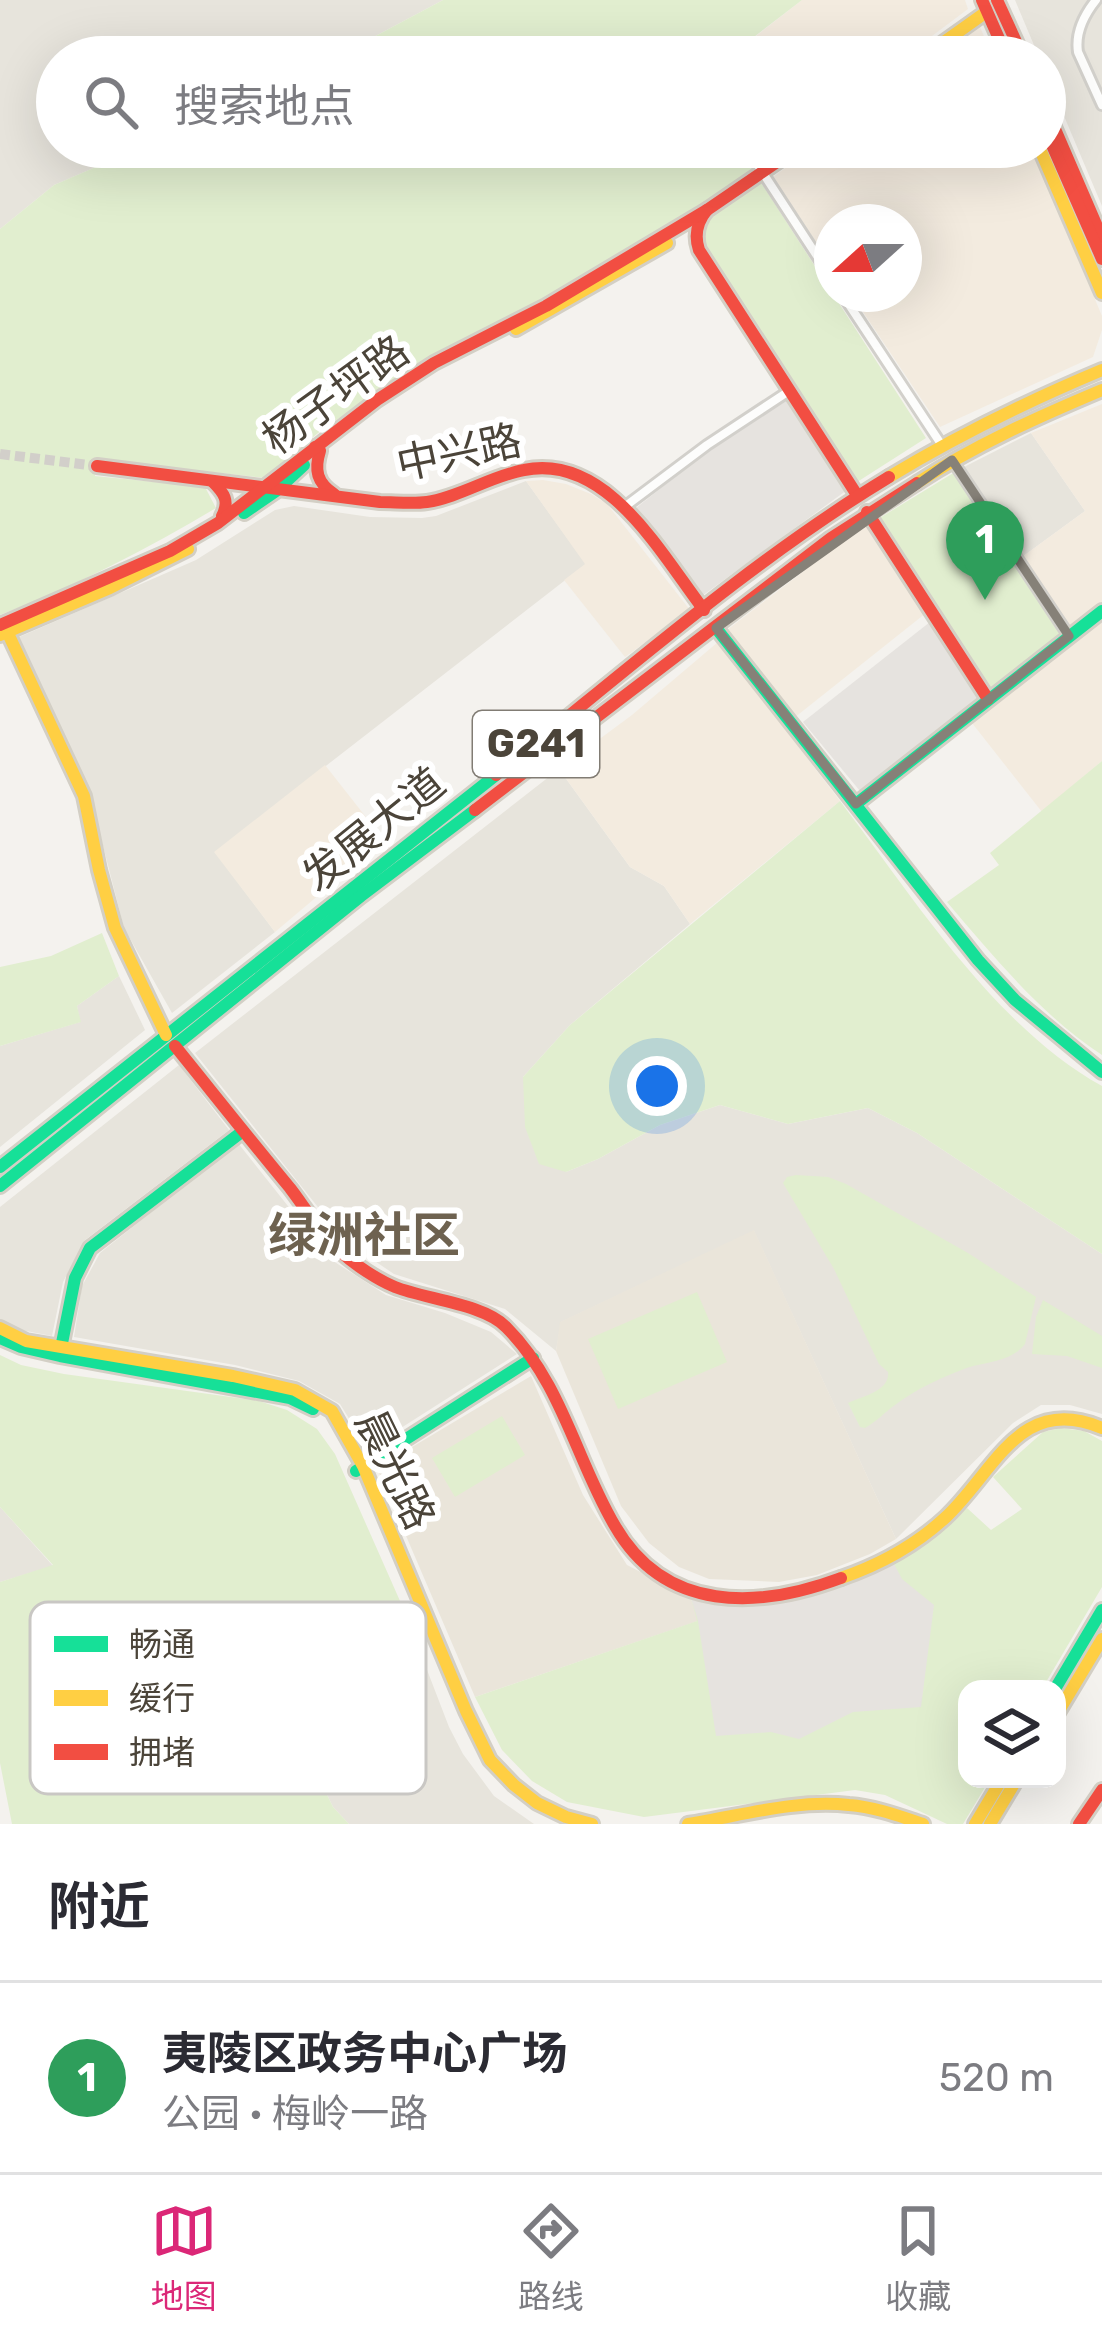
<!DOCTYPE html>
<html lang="zh">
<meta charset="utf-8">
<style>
:root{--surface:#fff;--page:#f7f7f7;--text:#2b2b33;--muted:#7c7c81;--line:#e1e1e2;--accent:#db2777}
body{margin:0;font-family:Rubik,"Noto Sans SC",sans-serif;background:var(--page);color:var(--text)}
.controls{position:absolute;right:36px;bottom:36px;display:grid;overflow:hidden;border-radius:24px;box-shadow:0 12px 48px #0002}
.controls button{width:108px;height:108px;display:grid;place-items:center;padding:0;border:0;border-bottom:3px solid var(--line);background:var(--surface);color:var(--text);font:60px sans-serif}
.compass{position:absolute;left:814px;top:204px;width:108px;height:108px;border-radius:50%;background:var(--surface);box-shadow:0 12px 48px #0002;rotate:249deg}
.you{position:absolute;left:657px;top:1086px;width:42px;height:42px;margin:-30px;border:9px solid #fff;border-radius:50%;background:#1a73e8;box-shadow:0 0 0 18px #1a73e833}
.badge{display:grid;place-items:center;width:78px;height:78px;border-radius:50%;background:var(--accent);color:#fff;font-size:39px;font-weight:700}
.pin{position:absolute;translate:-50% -99px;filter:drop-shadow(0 3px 6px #0008)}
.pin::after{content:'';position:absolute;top:63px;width:42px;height:36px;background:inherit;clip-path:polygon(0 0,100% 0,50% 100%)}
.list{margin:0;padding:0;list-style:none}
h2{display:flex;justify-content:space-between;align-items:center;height:156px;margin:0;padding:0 48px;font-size:51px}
h2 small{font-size:39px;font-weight:400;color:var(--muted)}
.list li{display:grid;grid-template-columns:78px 1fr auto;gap:36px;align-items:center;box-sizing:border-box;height:192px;padding:0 48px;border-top:3px solid var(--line)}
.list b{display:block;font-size:45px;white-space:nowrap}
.list p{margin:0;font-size:39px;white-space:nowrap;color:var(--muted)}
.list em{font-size:39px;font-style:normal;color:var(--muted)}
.icon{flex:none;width:66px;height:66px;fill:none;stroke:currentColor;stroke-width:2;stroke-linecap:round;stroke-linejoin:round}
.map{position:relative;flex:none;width:1102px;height:1824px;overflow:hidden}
.search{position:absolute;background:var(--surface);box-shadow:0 12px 48px #0002;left:36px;right:36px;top:36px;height:132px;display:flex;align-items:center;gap:30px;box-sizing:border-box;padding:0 42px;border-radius:66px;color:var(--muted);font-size:45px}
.sheet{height:348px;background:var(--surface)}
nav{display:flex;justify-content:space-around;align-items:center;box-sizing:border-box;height:168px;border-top:3px solid var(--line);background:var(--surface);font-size:33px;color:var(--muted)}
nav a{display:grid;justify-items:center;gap:6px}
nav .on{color:var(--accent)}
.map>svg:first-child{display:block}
.residential{fill:#e7e4dc}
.commercial{fill:#f3ebdf}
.education{fill:#eae5da}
.green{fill:#e1eecf}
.parking{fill:#e6e3df}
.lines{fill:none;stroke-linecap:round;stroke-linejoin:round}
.secondary-tunnel{stroke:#d2cfca;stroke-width:10;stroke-dasharray:10 5;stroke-linecap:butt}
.street-casing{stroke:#d2d0cb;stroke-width:14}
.fast-casing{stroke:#d3cfc5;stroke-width:18}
.slow-casing{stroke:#d3cfc5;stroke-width:18}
.jam-casing{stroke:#d3cfc5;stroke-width:18}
.street{stroke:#fdfdfc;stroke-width:8}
.fast{stroke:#16e098;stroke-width:12}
.slow{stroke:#ffcf43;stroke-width:12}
.jam{stroke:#f24e42;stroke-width:12}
.marked{fill:none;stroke:#868178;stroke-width:9;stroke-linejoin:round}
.labels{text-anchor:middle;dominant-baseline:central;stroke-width:12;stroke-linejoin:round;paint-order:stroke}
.shield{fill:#fff;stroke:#817c74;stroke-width:3}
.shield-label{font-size:39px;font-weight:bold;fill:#4b4439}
.street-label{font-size:42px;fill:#4b4439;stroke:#fff}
.quarter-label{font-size:48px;font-weight:bold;fill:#6e6250;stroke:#fff}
.key{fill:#fff;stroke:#c9c7c4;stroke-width:3}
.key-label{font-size:33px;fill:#4b4439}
</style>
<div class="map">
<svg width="1102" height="1824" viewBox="0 0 1102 1824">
<rect width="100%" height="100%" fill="#f4f2ee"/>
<g class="residential">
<path d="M0,0H443L336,57H57V147H142L54,185L0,229Z"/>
<path d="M1015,0H1102V206L1045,71V57H1039Z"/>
<path d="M1031,433L1085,511L1022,557L964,467Z"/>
<path d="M526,481L586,564L215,852L275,932L172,1013L124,928L88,787L17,638L196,560L275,510L294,506L370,517L422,518L436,516Z"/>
<path d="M559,769L630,867L664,886L690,924L570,1025L523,1077L566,1172L598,1159L660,1125L720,1105L788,1124L868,1108L917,1133L1102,1254V1414L1070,1405H1041L1013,1423L896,1539L754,1231L561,1322L556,1351L505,1309L394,1274L345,1241L195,1053Z"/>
<path d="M119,976L145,1030L0,1147V1046L80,1022L77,1006Z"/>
<path d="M179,1065L229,1130L85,1240L63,1282L52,1336L21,1330L0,1320V1207Z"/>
<path d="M238,1143L330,1259L386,1295L445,1313L491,1332L517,1354L368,1449L340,1404L299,1381L235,1365L74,1337L82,1286L100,1253Z"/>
<path d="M0,1507L53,1566L0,1582Z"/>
<path d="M404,1610L449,1727L463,1754L494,1796L534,1824H349L333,1807L295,1728L316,1717L302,1655Z"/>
</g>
<g class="commercial">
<path d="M802,0H965L968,9L904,57H756L747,43Z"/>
<path d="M980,27L993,57H939Z"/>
<path d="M814,147H1031L1102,316V330L1093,357L940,427L851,294H904V222H832V266L773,177Z"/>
<path d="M1102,404V603L1070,628L1022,557L1085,511L1031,433Z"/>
<path d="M543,480L566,484L591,494L607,504L690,610L625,657L564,580L585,564L526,481Z"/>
<path d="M865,524L926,613L794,718L727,630Z"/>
<path d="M1102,616V761L1042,812L972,723Z"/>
<path d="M718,642L840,801L690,924L664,886L630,867L559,769L632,715Z"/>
<path d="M325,765L384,840L275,932L214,852Z"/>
</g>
<g class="education">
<path d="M754,1230L896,1539L870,1554L817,1575L779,1582L709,1579L679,1567L649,1543L621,1506L556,1351L560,1322Z"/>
<path d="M531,1376L583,1495L627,1565L691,1598L698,1621L475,1697L377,1468Z"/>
</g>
<g class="green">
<path d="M443,0H802L728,57H336Z"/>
<path d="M142,147H738L754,171L548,298L430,359L324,428L264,478L97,459L95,476L205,487L216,508C147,549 76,586 0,615V229L54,185Z"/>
<path d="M760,181L926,438L854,484L700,249C699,215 735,200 760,181Z"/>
<path d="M955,472L1063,635L991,693L878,519Z"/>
<path d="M1102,761V1055C1041,1015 994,957 947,902L999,865L990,853Z"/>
<path d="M840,801C913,897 995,1027 1102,1086V1254L917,1133L868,1108L788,1124L720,1105L660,1125L598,1159L566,1172L539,1164L525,1127L523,1077L570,1025Z"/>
<path d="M102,933L119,976L77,1006L81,1022L0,1046V967L51,956Z"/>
<path d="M796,1175L828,1177L846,1184L968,1253L1036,1297L1025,1344C1010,1363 985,1361 964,1369C940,1378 916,1389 895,1405C885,1412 876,1422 865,1428L860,1427L848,1403C863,1396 890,1391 888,1372L879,1364L834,1269L783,1183L787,1177Z"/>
<path d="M697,1292L727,1362L618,1409L588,1339Z"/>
<path d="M1043,1300L1102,1336V1368L1067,1356L1032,1354L1036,1317Z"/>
<path d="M0,1355L21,1365L64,1374L259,1401L287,1410L317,1429L335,1454L404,1610L302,1655L317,1718L295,1729L333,1807L349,1824H12L0,1763V1582L53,1565L0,1507Z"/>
<path d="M502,1416L525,1455L455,1497L432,1458Z"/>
<path d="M1061,1428L1084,1431L1102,1441V1587L1042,1689H967V1779H990L963,1824H947L885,1795L855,1790L644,1817L567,1802L532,1781L502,1750L475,1697L697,1621L691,1598C804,1612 883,1582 967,1508L991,1530L1022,1509L993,1477L1043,1432Z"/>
</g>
<g class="parking">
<path d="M787,397L847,490L702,596L636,508L710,449Z"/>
<path d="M930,622L981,697L860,791L803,722Z"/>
<path d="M893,1562L902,1579L934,1605L921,1707L853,1712L799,1739L771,1732L716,1736L698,1621L691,1598L759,1601L818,1595Z"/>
</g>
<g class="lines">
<path class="secondary-tunnel" d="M0,454L97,466"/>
<g class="street-casing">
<g id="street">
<path d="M1096,0C1084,15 1075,32 1078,52L1102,105"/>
<path d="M746,147L832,279"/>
<path d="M842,294L941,444"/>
<path d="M952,460L1069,636"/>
<path d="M623,508L707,445L789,391"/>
</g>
</g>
<g class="fast-casing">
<g id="fast">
<path d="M244,513L276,491L304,465"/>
<path d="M716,628L978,960L1015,1000L1102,1072"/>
<path d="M856,804L1102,611"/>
<path d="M0,1167L496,775"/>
<path d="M0,1186L361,896L475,810"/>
<path d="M0,1338L21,1347L60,1356L290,1398L313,1409"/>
<path d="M60,1353L75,1278L90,1248L243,1131"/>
<path d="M356,1471L533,1358"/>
<path d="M1055,1689L1102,1610"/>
</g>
</g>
<g class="slow-casing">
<g id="slow">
<path d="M923,57L982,15"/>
<path d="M1039,147L1102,293"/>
<path d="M516,329L667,243"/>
<path d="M889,477C958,435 1028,401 1102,370"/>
<path d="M917,483C975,445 1038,417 1102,390"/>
<path d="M5,627L84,796L99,870L115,928L166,1035"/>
<path d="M0,635L110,588L188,549"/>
<path d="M0,1328L26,1341L233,1376L295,1390L332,1411L363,1466L466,1711L490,1760L514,1785L537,1803L566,1817L592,1824"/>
<path d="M841,1578C879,1565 917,1544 946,1517C995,1471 1020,1393 1102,1428"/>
<path d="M1057,1714L1102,1639"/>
<path d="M688,1824C740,1816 796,1799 849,1805C875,1807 899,1816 923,1824"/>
<path d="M975,1824L1002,1779"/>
<path d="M990,1824L1017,1779"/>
</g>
</g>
<g class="jam-casing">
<g id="jam">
<path d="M982,0L1007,57"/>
<path d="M997,0L1023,57"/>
<path d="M1045,106L1102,238"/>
<path d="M1045,129L1102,259"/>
<path d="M799,147L707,210C697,222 694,235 699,250L857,495"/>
<path d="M315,447L320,451C314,470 317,483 334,494"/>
<path d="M97,466L380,502C395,502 412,504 427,502C460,497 491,476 524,470C607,453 661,554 704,610"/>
<path d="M213,482C224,493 230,501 222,516"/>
<path d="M867,512L988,699"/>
<path d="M0,625L170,551L218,523L377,400L434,363L546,306L707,210"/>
<path d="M496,775C624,673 749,562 889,477"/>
<path d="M475,810L831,538L917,483"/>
<path d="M175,1046C213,1093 251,1141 290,1188C306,1209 322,1235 341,1252C355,1265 378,1280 395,1287C425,1299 484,1304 506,1327C562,1383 576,1460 615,1526C665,1613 758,1609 841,1578"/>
<path d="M1079,1824L1102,1790"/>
</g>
</g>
<use href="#street" class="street"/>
<use href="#fast" class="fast"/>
<use href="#slow" class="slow"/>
<use href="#jam" class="jam"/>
</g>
<path class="marked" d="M952,460L1069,636L856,804L716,628Z"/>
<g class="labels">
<rect class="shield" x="473" y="711" width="126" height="66" rx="9"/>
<g class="shield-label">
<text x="536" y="744">G241</text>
</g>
<g class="street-label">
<text transform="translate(336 395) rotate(-36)">杨子坪路</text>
<text transform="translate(459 453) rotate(-12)">中兴路</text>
<text transform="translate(374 830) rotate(-39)">发展大道</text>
<text transform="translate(395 1470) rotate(64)">晨光路</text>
</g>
<g class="quarter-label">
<text x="364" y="1235">绿洲社区</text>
</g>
</g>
<rect x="30" y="1602" width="396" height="192" rx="18" class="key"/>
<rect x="54" y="1636" width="54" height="16" fill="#16e098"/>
<rect x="54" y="1690" width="54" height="16" fill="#ffcf43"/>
<rect x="54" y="1744" width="54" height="16" fill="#f24e42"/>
<g class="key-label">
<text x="129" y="1656">畅通</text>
<text x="129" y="1710">缓行</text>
<text x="129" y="1764">拥堵</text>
</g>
</svg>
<div class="controls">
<button><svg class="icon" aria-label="layers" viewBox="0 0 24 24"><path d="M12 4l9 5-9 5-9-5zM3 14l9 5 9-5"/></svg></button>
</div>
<svg class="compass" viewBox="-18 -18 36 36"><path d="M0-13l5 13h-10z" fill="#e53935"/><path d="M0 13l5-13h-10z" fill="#7c7c81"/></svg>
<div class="you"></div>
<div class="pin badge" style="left:985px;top:600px;background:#2e9e5b">1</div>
<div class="search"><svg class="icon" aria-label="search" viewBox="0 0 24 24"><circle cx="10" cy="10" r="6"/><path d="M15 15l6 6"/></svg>搜索地点</div>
</div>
<section class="sheet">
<h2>附近<small></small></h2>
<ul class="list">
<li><span class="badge" style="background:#2e9e5b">1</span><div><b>夷陵区政务中心广场</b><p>公园 · 梅岭一路</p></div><em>520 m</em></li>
</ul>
</section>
<nav>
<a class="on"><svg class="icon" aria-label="map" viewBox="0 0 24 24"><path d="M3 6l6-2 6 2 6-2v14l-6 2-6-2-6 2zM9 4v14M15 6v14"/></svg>地图</a>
<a><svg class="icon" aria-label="directions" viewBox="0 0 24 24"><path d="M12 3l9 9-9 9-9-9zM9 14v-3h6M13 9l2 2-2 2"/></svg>路线</a>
<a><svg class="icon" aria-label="saved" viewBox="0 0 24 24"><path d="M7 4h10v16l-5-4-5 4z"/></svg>收藏</a>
</nav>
